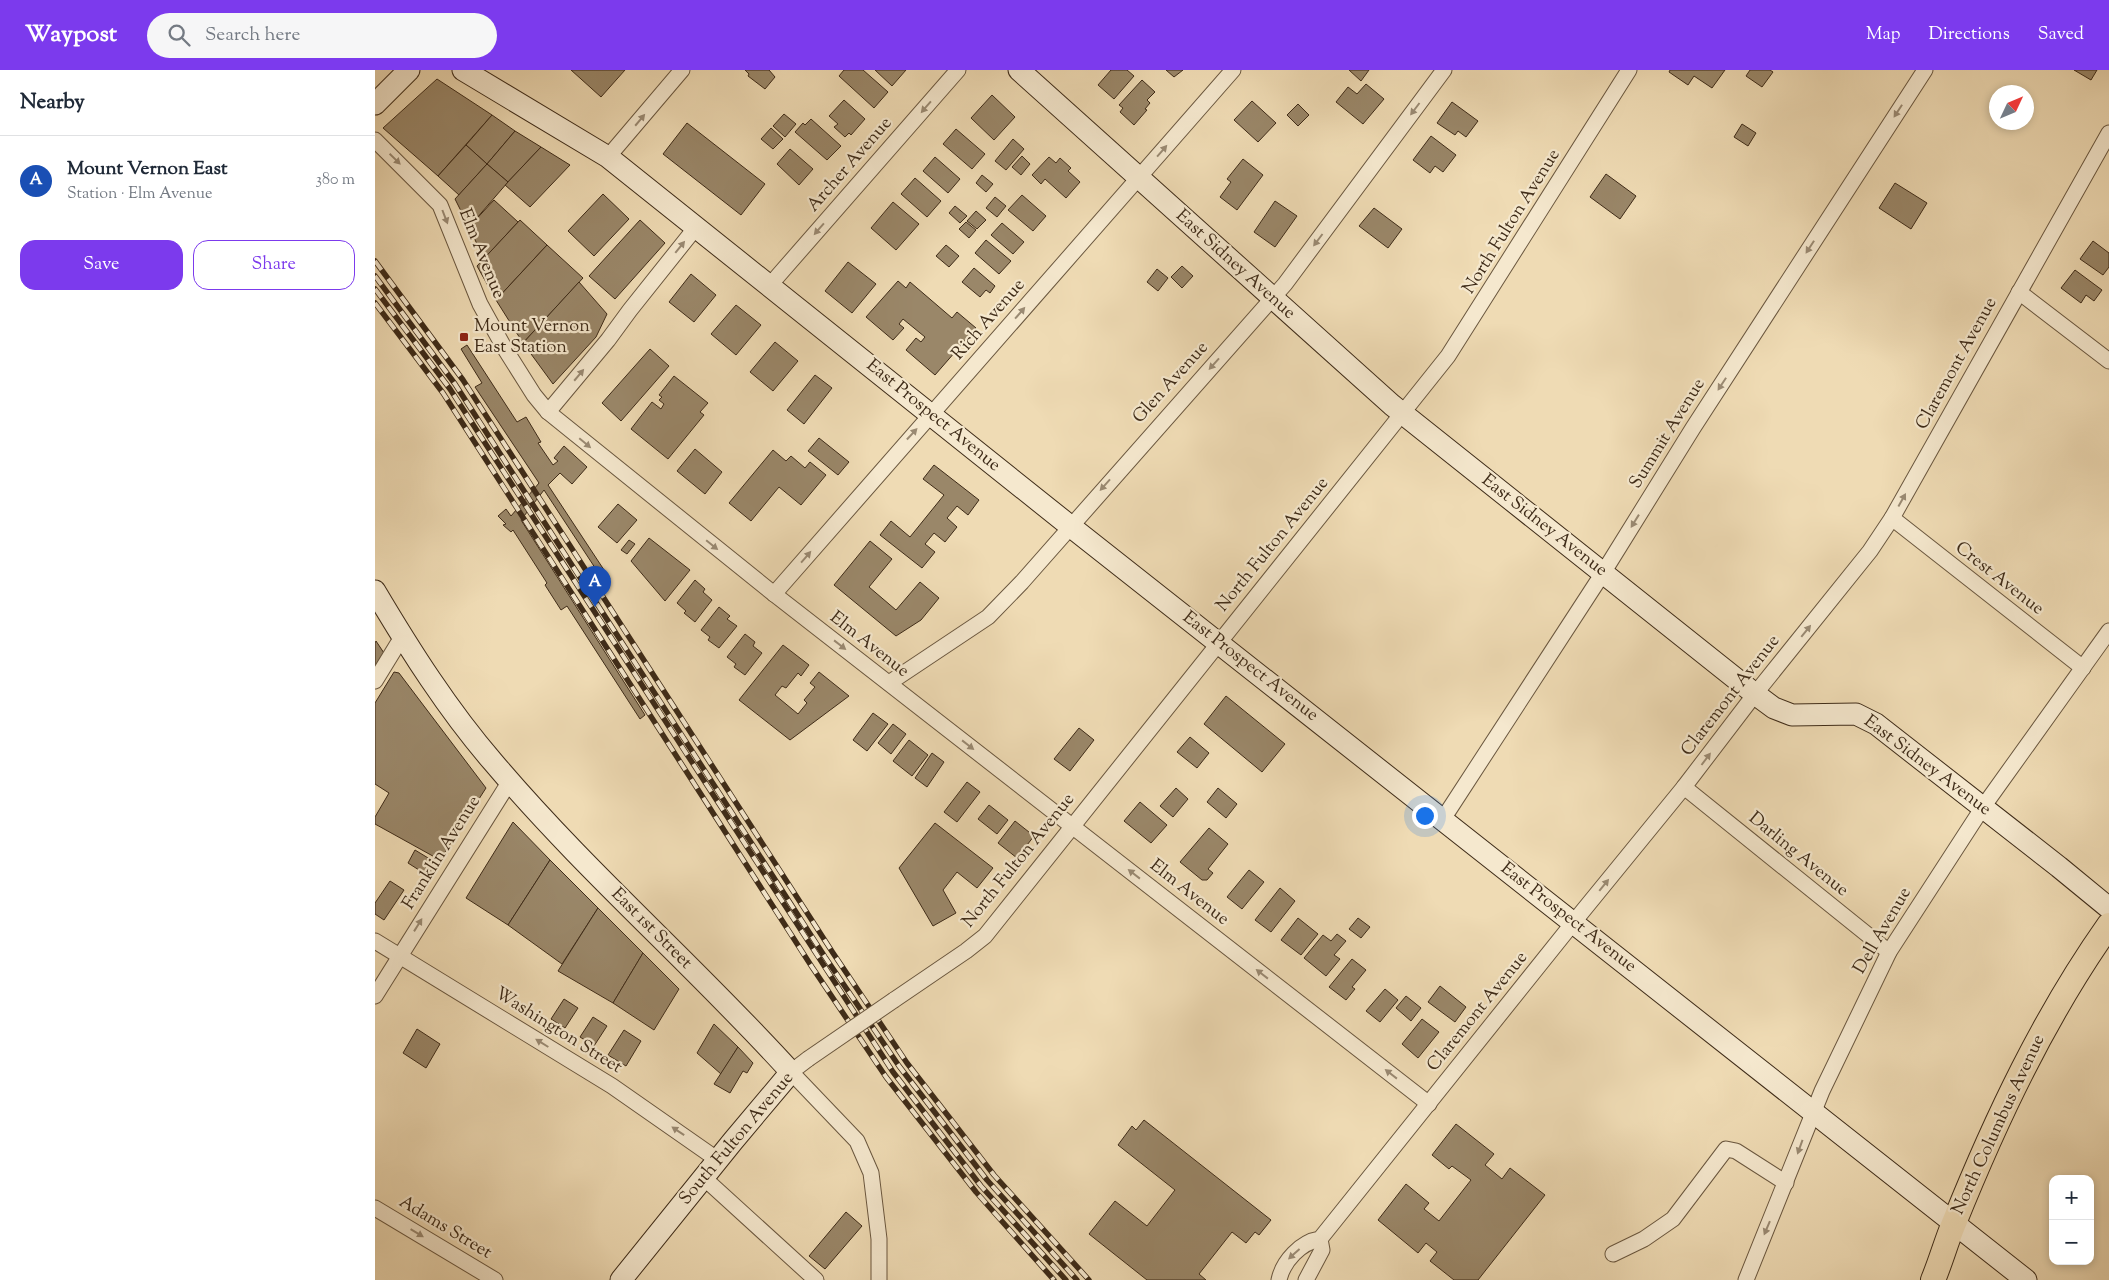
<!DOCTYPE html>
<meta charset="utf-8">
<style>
:root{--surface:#fff;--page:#f6f6f7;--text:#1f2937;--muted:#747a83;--line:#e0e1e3;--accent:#7c3aed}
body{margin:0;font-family:"Sorts Mill Goudy",serif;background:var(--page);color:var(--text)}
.controls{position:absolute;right:15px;bottom:15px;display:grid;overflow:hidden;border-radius:10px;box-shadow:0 2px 8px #0003}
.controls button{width:45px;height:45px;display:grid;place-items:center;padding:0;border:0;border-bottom:1px solid var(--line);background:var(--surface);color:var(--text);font:25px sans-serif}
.compass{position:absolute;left:1614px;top:15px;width:45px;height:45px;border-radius:50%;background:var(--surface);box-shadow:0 2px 8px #0003;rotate:46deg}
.you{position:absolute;left:1049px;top:745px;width:18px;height:18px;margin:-12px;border:4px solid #fff;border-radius:50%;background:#1a73e8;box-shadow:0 0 0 8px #1a73e833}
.badge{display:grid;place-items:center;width:32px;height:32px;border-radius:50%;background:var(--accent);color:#fff;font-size:16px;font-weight:700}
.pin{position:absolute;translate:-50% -41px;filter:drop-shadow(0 1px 2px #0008)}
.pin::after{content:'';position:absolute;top:26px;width:18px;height:15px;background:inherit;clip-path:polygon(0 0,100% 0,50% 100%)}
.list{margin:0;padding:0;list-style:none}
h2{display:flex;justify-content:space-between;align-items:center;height:65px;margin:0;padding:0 20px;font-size:21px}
h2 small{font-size:16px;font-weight:400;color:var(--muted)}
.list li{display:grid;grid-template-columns:32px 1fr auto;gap:15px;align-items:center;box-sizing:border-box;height:90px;padding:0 20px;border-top:1px solid var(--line)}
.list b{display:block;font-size:19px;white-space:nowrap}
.list p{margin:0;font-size:16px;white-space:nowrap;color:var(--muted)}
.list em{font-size:16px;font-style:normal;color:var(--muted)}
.actions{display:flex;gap:10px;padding:15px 20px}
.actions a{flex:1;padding:11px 0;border:1px solid var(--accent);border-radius:15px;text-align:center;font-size:18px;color:var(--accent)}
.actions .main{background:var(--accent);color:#fff}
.icon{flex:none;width:28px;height:28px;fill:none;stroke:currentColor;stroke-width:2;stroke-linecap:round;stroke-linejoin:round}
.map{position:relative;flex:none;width:1734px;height:1210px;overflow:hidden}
header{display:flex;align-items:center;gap:30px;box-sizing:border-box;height:70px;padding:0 25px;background:var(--accent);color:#fff}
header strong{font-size:24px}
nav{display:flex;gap:28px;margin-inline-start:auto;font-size:18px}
.search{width:350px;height:45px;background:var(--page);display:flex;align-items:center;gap:12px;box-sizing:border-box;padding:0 18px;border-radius:28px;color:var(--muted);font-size:19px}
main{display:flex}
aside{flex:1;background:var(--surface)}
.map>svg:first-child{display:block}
.building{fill:#9a8769;stroke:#3e2b18}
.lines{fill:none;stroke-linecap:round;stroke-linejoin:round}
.street-casing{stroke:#6a573f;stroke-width:17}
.secondary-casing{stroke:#3e2b18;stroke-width:23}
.primary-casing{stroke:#3e2b18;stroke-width:26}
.street{stroke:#f5e8ce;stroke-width:15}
.secondary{stroke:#f5e8ce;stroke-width:21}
.primary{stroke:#efdbb4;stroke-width:24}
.rail-casing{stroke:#3e2b18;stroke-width:5.5}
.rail{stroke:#f5e8ce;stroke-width:4;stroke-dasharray:11;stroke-linecap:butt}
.street-bridge-casing{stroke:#6a573f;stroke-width:17;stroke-linecap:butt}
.street-bridge{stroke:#f5e8ce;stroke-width:15}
.oneway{fill:#9a8a73}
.poi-dot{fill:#8f2418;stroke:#f5e8ce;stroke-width:2}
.labels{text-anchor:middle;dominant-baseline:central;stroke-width:4.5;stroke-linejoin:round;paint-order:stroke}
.street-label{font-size:18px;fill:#3e2b18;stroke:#f5e8ce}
.poi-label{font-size:18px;fill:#3e2b18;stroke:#f5e8ce;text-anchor:start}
</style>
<header>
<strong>Waypost</strong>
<div class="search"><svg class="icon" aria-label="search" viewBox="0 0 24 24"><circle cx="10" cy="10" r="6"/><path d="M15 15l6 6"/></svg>Search here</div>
<nav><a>Map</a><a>Directions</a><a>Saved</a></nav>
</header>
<main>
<aside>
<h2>Nearby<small></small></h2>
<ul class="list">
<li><span class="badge" style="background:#1a4fb4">A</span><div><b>Mount Vernon East</b><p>Station · Elm Avenue</p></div><em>380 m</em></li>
</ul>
<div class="actions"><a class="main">Save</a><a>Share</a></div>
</aside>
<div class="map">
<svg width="1734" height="1210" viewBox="0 0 1734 1210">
<rect width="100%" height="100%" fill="#efdbb4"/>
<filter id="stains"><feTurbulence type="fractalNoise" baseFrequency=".004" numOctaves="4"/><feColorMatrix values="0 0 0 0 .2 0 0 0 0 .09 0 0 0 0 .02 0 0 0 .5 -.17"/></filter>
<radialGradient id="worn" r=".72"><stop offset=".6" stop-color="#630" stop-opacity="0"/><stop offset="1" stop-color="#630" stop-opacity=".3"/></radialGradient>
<g class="building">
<path d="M196,0H250L226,27Z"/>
<path d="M370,0H394L400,7L390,19L373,6L374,4Z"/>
<path d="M469,0H488L513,22L499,38L464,6Z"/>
<path d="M500,0H531L517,16Z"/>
<path d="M736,0H752L759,6L739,29L723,15Z"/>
<path d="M791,0H808L799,7Z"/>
<path d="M974,0H994L986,11Z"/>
<path d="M1295,0H1350L1337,18L1319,6L1313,15L1294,2Z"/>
<path d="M1375,0H1395L1398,2L1387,17L1371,6Z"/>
<path d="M1699,0H1722L1716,10Z"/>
<path d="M62,9L117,45L63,106L8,58Z"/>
<path d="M767,10L780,22L772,30L775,33L770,39L772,40L759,55L745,42L748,38L744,35Z"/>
<path d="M991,14L1009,29L988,54L961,32L973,17L982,24Z"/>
<path d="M617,25L640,47L619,70L596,48Z"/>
<path d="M469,30L490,49L476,65L474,63L470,67L459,57L463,54L454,46Z"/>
<path d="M877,31L901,53L883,72L859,50Z"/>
<path d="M1077,32L1103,51L1091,67L1083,61L1080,65L1062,53Z"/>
<path d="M923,34L934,45L923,56L912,45Z"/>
<path d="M409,44L421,54L410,67L398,56Z"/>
<path d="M117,45L140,61L112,94L91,75Z"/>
<path d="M436,49L466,76L452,90L420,62L428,53L430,55Z"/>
<path d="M312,53L390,114L366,145L288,84Z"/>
<path d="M1367,54L1381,63L1373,76L1359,67Z"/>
<path d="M396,58L408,69L398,79L386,69Z"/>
<path d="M581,59L610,84L597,99L568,74Z"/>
<path d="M140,61L166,77L133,112L112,94Z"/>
<path d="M1056,66L1081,85L1068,102L1060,96L1055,103L1038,90Z"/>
<path d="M638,69L649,79L631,100L620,91Z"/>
<path d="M91,75L112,94L84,125L63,106Z"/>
<path d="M166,77L195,95L155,137L130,115Z"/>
<path d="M415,79L438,99L424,115L402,94Z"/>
<path d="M647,86L655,94L646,105L637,97Z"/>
<path d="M560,87L585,109L573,123L548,101Z"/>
<path d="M674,87L681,93L685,88L696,98L693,101L705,112L691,128L670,109L666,114L657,105Z"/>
<path d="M868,89L888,105L862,140L845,127L856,112L852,109Z"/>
<path d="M112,94L133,112L94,157L80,129Z"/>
<path d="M1231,104L1261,126L1245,149L1215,127Z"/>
<path d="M607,105L618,114L611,122L601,113Z"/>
<path d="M540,108L566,131L552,147L526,124Z"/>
<path d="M1520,113L1552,133L1536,159L1504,138Z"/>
<path d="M228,124L254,149L219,186L193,161Z"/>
<path d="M647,125L671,146L658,161L633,140Z"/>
<path d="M620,127L631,136L622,147L611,138Z"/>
<path d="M119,130L143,152L109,189L94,157Z"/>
<path d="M900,131L922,146L900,177L879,162Z"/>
<path d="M518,132L544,154L521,180L496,158Z"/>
<path d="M580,136L592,146L585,153L574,143Z"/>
<path d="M999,138L1027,159L1013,178L984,156Z"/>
<path d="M601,141L611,150L602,159L592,151Z"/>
<path d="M145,150L172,175L121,230L102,196Z"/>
<path d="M265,150L290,173L240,229L214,206Z"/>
<path d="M591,152L601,160L594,168L584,159Z"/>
<path d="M627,153L649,172L638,184L616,165Z"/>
<path d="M611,170L636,191L624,204L600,183Z"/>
<path d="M1718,171L1734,183V197L1728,205L1705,189Z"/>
<path d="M172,175L208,208L148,273L121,230Z"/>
<path d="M571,175L584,186L574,197L561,186Z"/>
<path d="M473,192L501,214L477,243L450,221Z"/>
<path d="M807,196L818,206L807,218L796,207Z"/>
<path d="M599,198L620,216L615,223L611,220L605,227L587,212Z"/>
<path d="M782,199L793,208L783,221L772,212Z"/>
<path d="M1700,200L1727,220L1719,231L1711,225L1706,233L1686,218Z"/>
<path d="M316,204L341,225L319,252L294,232Z"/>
<path d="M523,211L531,218L535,212L577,248L582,242L601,258L560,305L531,280L541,268L546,272L550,267L528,249L524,254L529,258L518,270L491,247Z"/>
<path d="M204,212L232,244L221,267L178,314L148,273Z"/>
<path d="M361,235L386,255L361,285L336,264Z"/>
<path d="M400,272L423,291L398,321L375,302Z"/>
<path d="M92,275L142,352L151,347L166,372L163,373L178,395L183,391L179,388L189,376L212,397L197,414L185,403L173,415L235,509L230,513L169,420L146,450L270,645L265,649L192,536L186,540L170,515L172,513L138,460L136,462L128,455L131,454L123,446L131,439L136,446L164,413L100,317L107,313L86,279Z"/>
<path d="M275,279L294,296L246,351L227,333Z"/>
<path d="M440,305L457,318L429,354L412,340Z"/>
<path d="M299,306L333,333L325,342L329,345L293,389L256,359L277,332L286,339L289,334L284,330L287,327L284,325Z"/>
<path d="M444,368L474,392L463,405L433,381Z"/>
<path d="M320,379L347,402L330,424L302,401Z"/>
<path d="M398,380L411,391L416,386L430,398L435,392L451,405L426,435L404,417L376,451L354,433Z"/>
<path d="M559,395L604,430L593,445L582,436L572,448L582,457L570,472L559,463L550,474L560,482L547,498L505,465L516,451L535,467L569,425L548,409Z"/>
<path d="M243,434L262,450L242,473L223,457Z"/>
<path d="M274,468L315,500L290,531L256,491Z"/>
<path d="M254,470L260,474L252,484L246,480Z"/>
<path d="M495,471L517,489L494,517L521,540L545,512L564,528L546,550L521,566L459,515Z"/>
<path d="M320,510L330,519L328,522L337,530L320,552L309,543L311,541L302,533Z"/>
<path d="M344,537L355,546L352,549L362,556L344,578L333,570L335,567L326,560Z"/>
<path d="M370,564L380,572L378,576L387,583L370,605L359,597L361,594L352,587Z"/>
<path d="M1,571L11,586L0,604V573Z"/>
<path d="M408,575L434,595L426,606L423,603L411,618L407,616L400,625L423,644L432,633L429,630L440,617L435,613L444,602L474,626L415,670L364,630Z"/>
<path d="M19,602L24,603L111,718L65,790L0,754V747L14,723L0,714V633Z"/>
<path d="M851,626L910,674L887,702L829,654Z"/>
<path d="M498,643L513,654L492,681L478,670Z"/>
<path d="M518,654L531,664L516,684L503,673Z"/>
<path d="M704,658L719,670L695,701L679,689Z"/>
<path d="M815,667L834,683L822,698L802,682Z"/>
<path d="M534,670L553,685L537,706L518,691Z"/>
<path d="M557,683L569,692L552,717L540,708Z"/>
<path d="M592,712L605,722L582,752L569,742Z"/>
<path d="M801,718L813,729L798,747L785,736Z"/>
<path d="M843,718L862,734L851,748L832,732Z"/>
<path d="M765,732L792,755L776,773L749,751Z"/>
<path d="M614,735L633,750L622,764L603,749Z"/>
<path d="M640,751L659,766L642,788L623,773Z"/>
<path d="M138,752L175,790L133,855L91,828Z"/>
<path d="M560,753L618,798L602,818L582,802L568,820L581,843L558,856L524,798Z"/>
<path d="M834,758L853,774L833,799L838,803L832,810H827L805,792Z"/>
<path d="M40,780L63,794L55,807L33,793Z"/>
<path d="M175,790L223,838L187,894L133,855Z"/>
<path d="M874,800L889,812L867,839L852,827Z"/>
<path d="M15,811L29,820L9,850L0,844V833Z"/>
<path d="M905,818L920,831L896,862L880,850Z"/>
<path d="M223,838L268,883L238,933L183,901Z"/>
<path d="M923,848L943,864L926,885L906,870Z"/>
<path d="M983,848L995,857L986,868L974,859Z"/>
<path d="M962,864L971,871L959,885L965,889L951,906L929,888L948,865L956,871Z"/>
<path d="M268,883L304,919L279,960L238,933Z"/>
<path d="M977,889L991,900L977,917L980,919L971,930L954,917Z"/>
<path d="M1065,916L1091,937L1080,952L1053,932Z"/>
<path d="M1010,919L1023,930L1005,952L991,941Z"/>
<path d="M1031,926L1046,938L1036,951L1021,938Z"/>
<path d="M189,929L203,938L190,958L176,949Z"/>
<path d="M218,947L232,956L219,976L205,967Z"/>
<path d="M1047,949L1064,962L1043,988L1027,974Z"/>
<path d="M339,954L363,977L346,1004L322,983Z"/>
<path d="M42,959L65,974L51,998L28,983Z"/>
<path d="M249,960L266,971L251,996L233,985Z"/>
<path d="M363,977L378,993L372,1003L368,1001L355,1023L339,1014Z"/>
<path d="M769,1050L896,1150L884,1165L880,1162L871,1173L857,1162L824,1204L831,1210H772L714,1164L740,1131L772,1156L800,1120L743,1075L757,1056L761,1060Z"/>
<path d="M1081,1054L1119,1084L1110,1095L1127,1109L1135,1098L1170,1125L1103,1210H1079L1055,1191L1062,1182L1051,1173L1043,1183L1003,1150L1031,1114L1054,1133L1049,1139L1064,1151L1096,1110L1077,1096L1074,1099L1057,1085Z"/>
<path d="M471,1142L487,1156L450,1199L434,1186Z"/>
</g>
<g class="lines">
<g class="street-casing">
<g id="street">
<path d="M0,70L65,135L105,234L130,279L159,325L173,342L399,524L1054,1034"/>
<path d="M233,87L307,0"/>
<path d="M395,215L583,0"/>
<path d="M1644,222L1734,291"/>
<path d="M173,342L233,270L255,240L322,156"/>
<path d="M1517,448L1708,598"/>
<path d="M399,524L858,0"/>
<path d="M0,611L27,567"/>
<path d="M514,613L613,547L647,512L910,214L1069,0"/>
<path d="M1309,717L1514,882"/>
<path d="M1068,749L1228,503L1318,358L1550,0"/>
<path d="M0,871L237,1016L343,1090"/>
<path d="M0,926L135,711"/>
<path d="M519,930L591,881L610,866L1073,286L1254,0"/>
<path d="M433,989L416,1002L482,1071L496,1103L504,1169V1210"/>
<path d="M329,1108L441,1210"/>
<path d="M0,1138L120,1210"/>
<path d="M1238,1184L1269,1169L1298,1149L1351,1079L1361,1081L1411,1113"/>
<path d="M904,1210C908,1191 926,1172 945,1169L1198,853L1309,717L1380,624L1495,481L1517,448L1734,63"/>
<path d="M931,1210L947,1180L945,1169"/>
<path d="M1371,1210L1447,1021L1514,882L1608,737L1734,561"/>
</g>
</g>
<g class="secondary-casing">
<g id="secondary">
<path d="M88,0L233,87L695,456L1651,1210"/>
<path d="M644,0L1017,335L1380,624L1399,638L1417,645L1481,644L1501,654L1684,797L1734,838"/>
<path d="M0,34L34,0"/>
<path d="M0,521C35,580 73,640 118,692C211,802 320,896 416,1002L358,1071L246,1210"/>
</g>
</g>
<g class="primary-casing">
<path id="primary" d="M1558,1210C1566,1191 1571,1172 1579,1153C1621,1049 1669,947 1734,855"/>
</g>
<use href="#street" class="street"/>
<use href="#secondary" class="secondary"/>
<use href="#primary" class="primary"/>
<g class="rail-casing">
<g id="rail">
<path d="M0,191L88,310L458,883L532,993L619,1105L714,1210"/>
<path d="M0,206L80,314L450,887L524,996L612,1110L702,1210"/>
<path d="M0,219L75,319L518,1002L606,1116L691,1210"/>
<path d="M0,233L68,323L437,897L511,1007L601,1122L679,1210"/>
</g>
</g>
<use href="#rail" class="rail"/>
<g class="street-bridge-casing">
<path id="street-bridge" d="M433,989L519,930"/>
</g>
<use href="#street-bridge" class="street-bridge"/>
</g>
<defs><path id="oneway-solid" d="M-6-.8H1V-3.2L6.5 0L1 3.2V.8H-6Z" transform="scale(1.25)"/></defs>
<g class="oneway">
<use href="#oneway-solid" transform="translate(551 37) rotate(131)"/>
<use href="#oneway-solid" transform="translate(1040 39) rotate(127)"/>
<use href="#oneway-solid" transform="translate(1523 41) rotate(123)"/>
<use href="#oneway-solid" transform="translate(265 50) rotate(-50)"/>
<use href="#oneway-solid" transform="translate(787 81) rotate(-49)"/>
<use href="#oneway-solid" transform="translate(20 89) rotate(44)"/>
<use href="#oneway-solid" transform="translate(70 147) rotate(69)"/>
<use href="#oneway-solid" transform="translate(444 159) rotate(131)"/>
<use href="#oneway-solid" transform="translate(943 170) rotate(127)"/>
<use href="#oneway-solid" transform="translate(305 177) rotate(-51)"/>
<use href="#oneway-solid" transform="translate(1435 177) rotate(123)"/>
<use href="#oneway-solid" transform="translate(645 243) rotate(-49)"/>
<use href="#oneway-solid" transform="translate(839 294) rotate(132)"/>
<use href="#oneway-solid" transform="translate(204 305) rotate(-50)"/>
<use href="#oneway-solid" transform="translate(1347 314) rotate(123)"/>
<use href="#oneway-solid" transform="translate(537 364) rotate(-47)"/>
<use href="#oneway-solid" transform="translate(210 373) rotate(40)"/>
<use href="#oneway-solid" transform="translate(730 415) rotate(132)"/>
<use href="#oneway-solid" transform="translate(1527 430) rotate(-61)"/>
<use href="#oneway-solid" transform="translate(1260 451) rotate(122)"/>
<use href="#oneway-solid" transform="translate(337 475) rotate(39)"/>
<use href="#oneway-solid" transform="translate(431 487) rotate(-49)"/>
<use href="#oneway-solid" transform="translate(1431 561) rotate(-51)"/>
<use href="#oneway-solid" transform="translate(465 575) rotate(38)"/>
<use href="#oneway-solid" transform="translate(593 675) rotate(38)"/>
<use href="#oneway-solid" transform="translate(1331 689) rotate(-53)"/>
<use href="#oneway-solid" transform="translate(759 804) rotate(-142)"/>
<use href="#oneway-solid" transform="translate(1229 815) rotate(-51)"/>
<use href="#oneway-solid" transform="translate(43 855) rotate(-58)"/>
<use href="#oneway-solid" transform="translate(887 904) rotate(-142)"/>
<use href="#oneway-solid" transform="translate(167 973) rotate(-148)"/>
<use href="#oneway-solid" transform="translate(1016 1004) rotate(-142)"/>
<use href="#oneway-solid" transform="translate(303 1061) rotate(-146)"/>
<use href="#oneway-solid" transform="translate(1425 1077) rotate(110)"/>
<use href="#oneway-solid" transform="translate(1392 1158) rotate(113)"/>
<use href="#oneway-solid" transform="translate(42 1163) rotate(31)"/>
<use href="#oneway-solid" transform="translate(919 1184) rotate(138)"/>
</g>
<rect class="poi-dot" x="84" y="262" width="10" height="10" rx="2.5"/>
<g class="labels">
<g class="street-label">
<text transform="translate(475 95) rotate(-49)">Archer Avenue</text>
<text transform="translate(1137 152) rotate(-58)">North Fulton Avenue</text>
<text transform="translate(106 184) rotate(68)">Elm Avenue</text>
<text transform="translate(860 195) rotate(42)">East Sidney Avenue</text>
<text transform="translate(614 250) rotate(-49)">Rich Avenue</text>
<text transform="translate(1582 294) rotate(-61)">Claremont Avenue</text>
<text transform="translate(796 313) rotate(-48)">Glen Avenue</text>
<text transform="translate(558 346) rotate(39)">East Prospect Avenue</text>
<text transform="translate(1293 364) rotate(-58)">Summit Avenue</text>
<text transform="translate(1169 456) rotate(38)">East Sidney Avenue</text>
<text transform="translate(898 475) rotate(-51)">North Fulton Avenue</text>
<text transform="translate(1624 509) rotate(38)">Crest Avenue</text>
<text transform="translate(494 575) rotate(38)">Elm Avenue</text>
<text transform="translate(875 597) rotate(38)">East Prospect Avenue</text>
<text transform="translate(1356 626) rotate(-52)">Claremont Avenue</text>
<text transform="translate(1552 696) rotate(37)">East Sidney Avenue</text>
<text transform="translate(67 783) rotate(-58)">Franklin Avenue</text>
<text transform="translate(1423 785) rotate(39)">Darling Avenue</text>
<text transform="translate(644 791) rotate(-51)">North Fulton Avenue</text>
<text transform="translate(814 823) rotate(38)">Elm Avenue</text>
<text transform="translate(1193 848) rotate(38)">East Prospect Avenue</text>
<text transform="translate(276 859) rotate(45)">East 1st Street</text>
<text transform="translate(1508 861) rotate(-60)">Dell Avenue</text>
<text transform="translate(1103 942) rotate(-51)">Claremont Avenue</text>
<text transform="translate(183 961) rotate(32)">Washington Street</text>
<text transform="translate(1624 1055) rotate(-65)">North Columbus Avenue</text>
<text transform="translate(362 1069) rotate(-50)">South Fulton Avenue</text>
<text transform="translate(70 1158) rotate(31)">Adams Street</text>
</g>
<g class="poi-label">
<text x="99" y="257">Mount Vernon<tspan x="99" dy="21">East Station</tspan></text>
</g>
</g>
<rect width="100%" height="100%" filter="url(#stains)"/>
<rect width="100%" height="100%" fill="url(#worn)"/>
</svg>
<div class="controls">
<button>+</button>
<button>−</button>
</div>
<svg class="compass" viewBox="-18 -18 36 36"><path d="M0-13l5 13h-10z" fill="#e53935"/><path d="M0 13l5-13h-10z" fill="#747a83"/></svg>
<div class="you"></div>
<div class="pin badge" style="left:220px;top:537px;background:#1a4fb4">A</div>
</div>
</main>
